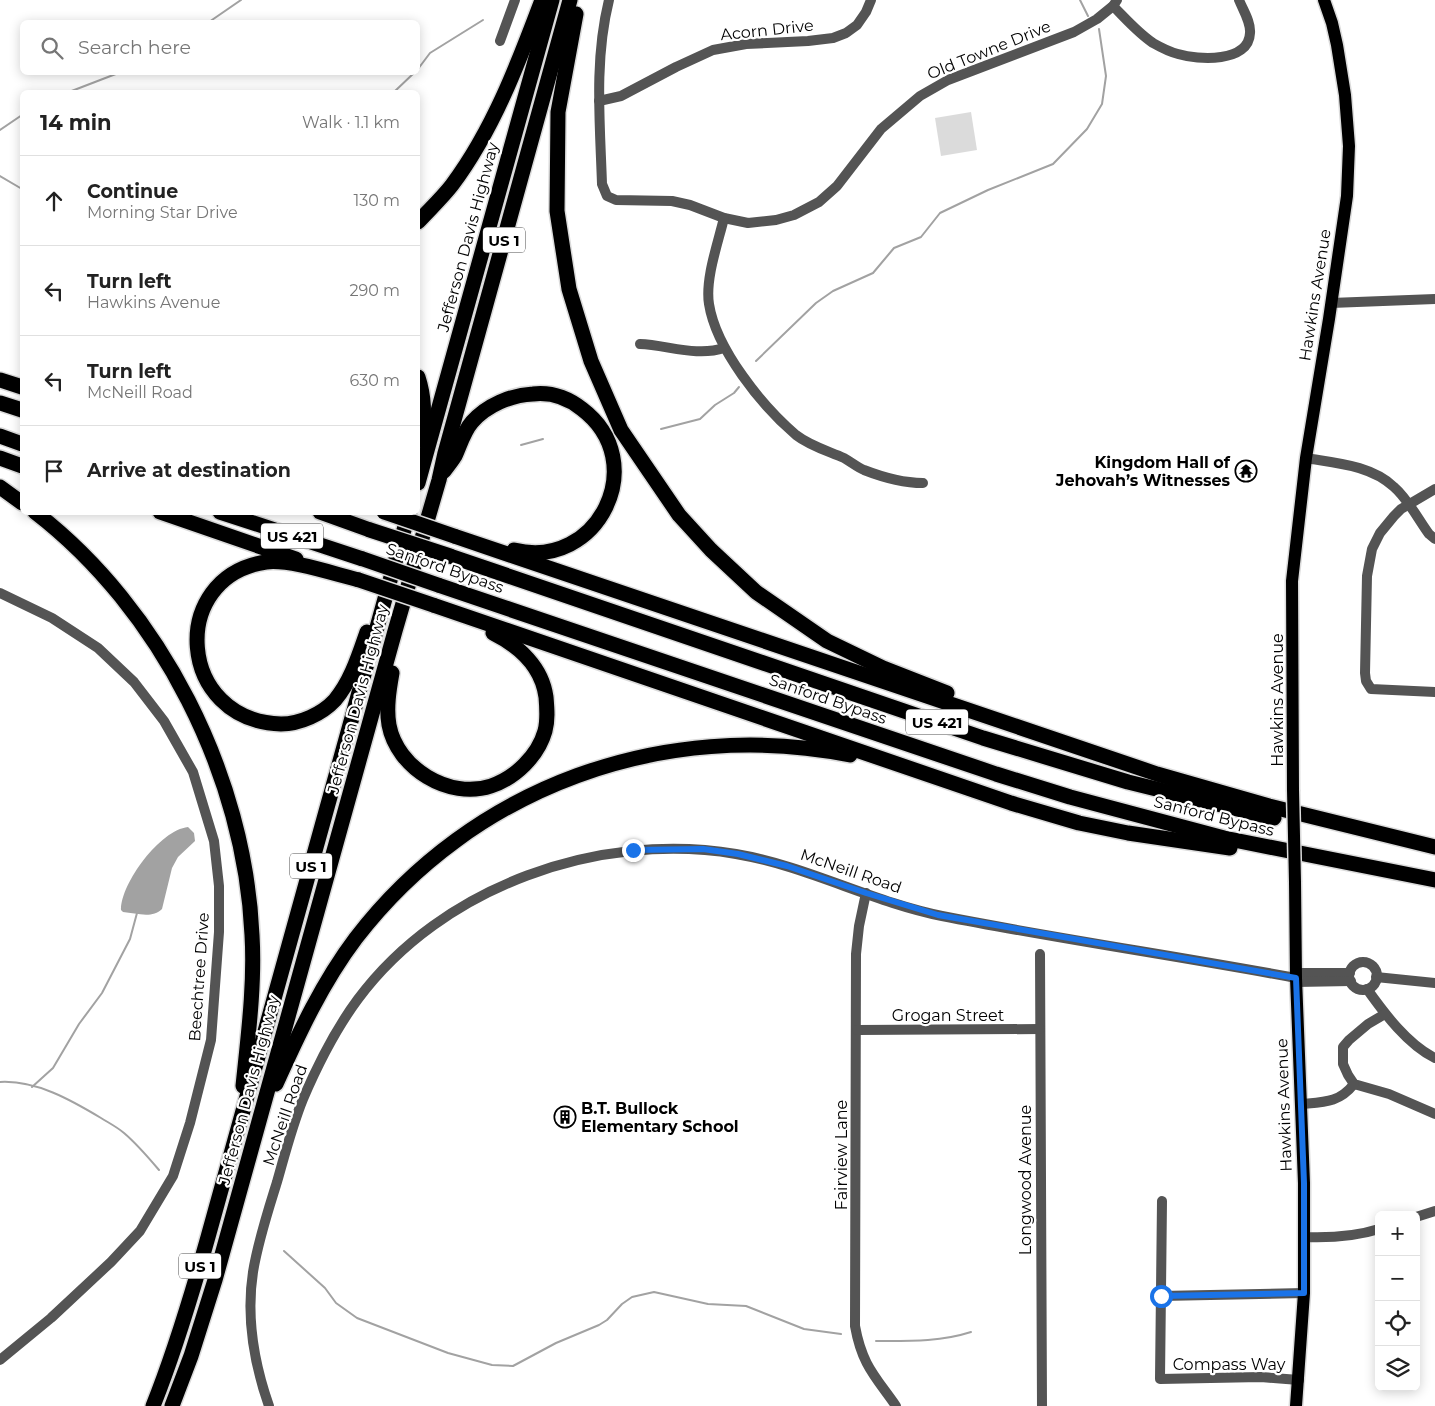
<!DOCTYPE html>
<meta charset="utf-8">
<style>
:root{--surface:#fff;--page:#f2f2f2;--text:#222;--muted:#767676;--line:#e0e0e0}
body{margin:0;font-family:Montserrat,sans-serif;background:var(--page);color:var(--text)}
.controls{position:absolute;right:15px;bottom:15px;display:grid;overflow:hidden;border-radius:8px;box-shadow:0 2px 12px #0003}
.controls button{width:45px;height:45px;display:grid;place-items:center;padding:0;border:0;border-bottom:1px solid var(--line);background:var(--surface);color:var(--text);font:25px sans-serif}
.stop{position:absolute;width:15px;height:15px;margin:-11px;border:4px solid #1a73e8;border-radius:50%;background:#fff}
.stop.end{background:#1a73e8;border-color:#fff;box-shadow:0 1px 5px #0008}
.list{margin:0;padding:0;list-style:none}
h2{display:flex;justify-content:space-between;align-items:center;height:65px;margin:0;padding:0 20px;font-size:21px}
h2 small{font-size:16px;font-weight:400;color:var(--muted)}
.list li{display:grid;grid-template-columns:32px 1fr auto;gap:15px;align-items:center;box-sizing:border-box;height:90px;padding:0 20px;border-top:1px solid var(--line)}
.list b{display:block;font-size:19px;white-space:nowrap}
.list p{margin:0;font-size:16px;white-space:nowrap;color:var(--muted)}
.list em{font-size:16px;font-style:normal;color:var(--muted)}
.icon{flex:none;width:28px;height:28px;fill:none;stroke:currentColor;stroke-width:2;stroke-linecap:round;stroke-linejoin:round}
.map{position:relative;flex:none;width:1435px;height:1406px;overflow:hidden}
.search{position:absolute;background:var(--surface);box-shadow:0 2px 12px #0003;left:20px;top:20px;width:400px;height:55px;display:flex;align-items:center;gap:12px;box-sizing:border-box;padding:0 18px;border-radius:8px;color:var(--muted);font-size:19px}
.panel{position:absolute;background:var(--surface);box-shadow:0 2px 12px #0003;left:20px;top:90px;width:400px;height:425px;border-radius:8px}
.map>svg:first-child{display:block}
.green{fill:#dbdbdb}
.water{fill:#a2a2a2}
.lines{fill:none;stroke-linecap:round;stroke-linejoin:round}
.stream{stroke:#a2a2a2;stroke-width:2}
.major-casing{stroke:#dbdbdb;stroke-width:15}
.highway-casing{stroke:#dbdbdb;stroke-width:18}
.minor{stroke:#545454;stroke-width:10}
.major{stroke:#000;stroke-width:12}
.highway{stroke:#000;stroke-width:15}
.major-bridge-casing{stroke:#dbdbdb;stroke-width:15;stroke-linecap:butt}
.highway-bridge-casing{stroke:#dbdbdb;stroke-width:18;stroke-linecap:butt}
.major-bridge{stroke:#000;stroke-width:12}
.highway-bridge{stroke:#000;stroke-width:15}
.route{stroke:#1a73e8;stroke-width:6}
.labels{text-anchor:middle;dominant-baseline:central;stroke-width:4.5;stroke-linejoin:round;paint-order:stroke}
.shield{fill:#fff;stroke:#4c4c4c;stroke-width:1}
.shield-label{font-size:15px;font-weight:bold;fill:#000}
.street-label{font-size:16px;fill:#000;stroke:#fff}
.poi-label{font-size:16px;font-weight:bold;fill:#000;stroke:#fff;text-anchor:end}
</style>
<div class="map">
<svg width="1435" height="1406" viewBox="0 0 1435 1406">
<rect width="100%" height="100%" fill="#fff"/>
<path class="green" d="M971,112L977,150L941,156L935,118Z"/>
<path class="water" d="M188,827L194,833L195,841L178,857L172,868L162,909C152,919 136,913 123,912L121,910C121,883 160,830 188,827Z"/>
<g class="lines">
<g class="stream">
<path d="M1080,0L1088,16"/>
<path d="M209,22L241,0"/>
<path d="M418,69L430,53L483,20"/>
<path d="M69,92L121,72"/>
<path d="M394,92L415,72"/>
<path d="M0,130L22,115"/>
<path d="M0,176L22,189"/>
<path d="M756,361L816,303L833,291L873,273L894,248L921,237L940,213L988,190L1053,164L1087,129L1102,104L1106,76L1099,29"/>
<path d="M661,429L700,419L715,405L734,393L739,387"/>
<path d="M521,445L543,439"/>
<path d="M0,1082C36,1080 71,1100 101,1118C109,1123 117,1127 124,1133C137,1144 148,1157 159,1170"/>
<path d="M32,1087L53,1068L79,1024L102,993L130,939L137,913"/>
<path d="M284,1251L325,1288L336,1303L357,1318L448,1353L492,1365L513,1366L556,1343L599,1325L607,1320L622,1304L632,1297L654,1292L708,1304L746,1306L804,1329L841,1334"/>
<path d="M876,1341C908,1341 940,1342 971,1332"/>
</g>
<g class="major-casing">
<g id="major">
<path d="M1293,790L1292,581L1306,458L1329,319L1347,196L1349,146L1345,95L1337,45L1332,23L1324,0"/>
<path d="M1295,882L1296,978L1304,1183V1293L1296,1406"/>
</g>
</g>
<g class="highway-casing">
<g id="highway">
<path d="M576,14L558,112L557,211L569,289L591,361L621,430L679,515L711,550L756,592L827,641L883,668L947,693"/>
<path d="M418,222C429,210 442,198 452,185C493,130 518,64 542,0"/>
<path d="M418,377C425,398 425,418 421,440"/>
<path d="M0,380L22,387"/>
<path d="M0,403L22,410"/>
<path d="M0,436L22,444"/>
<path d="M0,458L22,466"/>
<path d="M444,471C448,466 452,461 455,456C460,445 464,431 472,422C487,405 511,395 533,394C551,392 568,398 582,409C652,462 598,571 514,550"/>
<path d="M418,483L552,0"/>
<path d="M0,487L22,503"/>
<path d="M35,512C161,609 245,776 252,935C255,984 248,1037 243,1086"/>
<path d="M160,512L296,559"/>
<path d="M220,512L363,559"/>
<path d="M320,512L370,530"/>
<path d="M454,536L1157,774L1269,806L1435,847"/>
<path d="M450,556L983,738L1128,782L1274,818"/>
<path d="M359,580C334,574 291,559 266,562C167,577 177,721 281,724C300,724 322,714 335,700C351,681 359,655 367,632"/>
<path d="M438,585L996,774L1070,797L1224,838L1435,880"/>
<path d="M433,605L1011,803L1079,823L1128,833L1230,848"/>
<path d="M392,673C389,690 386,708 389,725C397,768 449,800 491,786C515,778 538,756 545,731C548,720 547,709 546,697C542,667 519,646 493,633"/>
<path d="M276,1084C299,1033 322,983 356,938C473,786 664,718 850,755"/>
<path d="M153,1406C175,1351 192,1294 208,1237L409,512"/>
<path d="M172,1406L191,1356L215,1280L395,631L439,480L445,453L570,0"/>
</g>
</g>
<g class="minor">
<path d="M609,0C594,60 600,123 602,184L607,196L616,200L672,201L690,205L724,218L748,223L776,220L794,215L819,202L837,186L881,129L920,96L948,80L1074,32L1097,19L1113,6L1117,0"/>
<path d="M1113,6C1126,19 1138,33 1153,43C1160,47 1170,52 1178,54C1198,60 1249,63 1250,33C1251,22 1243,10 1239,0"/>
<path d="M500,41L515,0"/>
<path d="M599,101L621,96L676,67L713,50L746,44L808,41L833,38L846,33L857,25L866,12L871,0"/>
<path d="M724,218C718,243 705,279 709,304C716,349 762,406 796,435C810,446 828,451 844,458C851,462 857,467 864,470C882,477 904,483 923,483"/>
<path d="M1331,303L1435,299"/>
<path d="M640,344C667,345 697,357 724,348"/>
<path d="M1306,458C1335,463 1371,465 1394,487C1408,499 1418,519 1429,534L1435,539"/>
<path d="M1435,489L1401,509L1394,516L1380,533L1372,549L1367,576L1365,673L1366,681L1371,689L1435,692"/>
<path d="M0,593L52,618L98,648L134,682L164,721L193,772L214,841L219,886V932L211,1040L190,1123L173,1176L140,1231L111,1262L51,1318L0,1360"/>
<path d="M866,893L859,926L856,954L855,1326C862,1365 875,1376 896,1406"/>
<path d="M1040,954L1042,1406"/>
<circle cx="1363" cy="976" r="14"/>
<path d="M1296,973H1350"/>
<path d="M1376,977L1435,983"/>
<path d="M1296,982L1351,981"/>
<path d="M1367,989C1384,1013 1408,1045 1435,1058"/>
<path d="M1385,1014L1368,1024L1349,1040L1343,1047V1064L1348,1075L1354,1084L1389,1094L1435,1114"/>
<path d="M857,1030L1040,1029"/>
<path d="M1301,1104C1324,1102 1339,1103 1354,1084"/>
<path d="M1162,1201L1160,1379L1261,1377L1299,1380"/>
<path d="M1416,1217L1435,1211"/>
<path d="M1304,1237C1330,1238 1354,1237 1379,1229"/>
<path d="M1161,1296L1304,1293"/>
<path d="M269,1406C254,1363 246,1317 253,1272C258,1241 268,1211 277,1182C285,1154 292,1126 303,1099C318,1064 335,1030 358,999C442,886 599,831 736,854C807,866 872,902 942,916C1059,939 1178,956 1296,978"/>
</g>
<use href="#major" class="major"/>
<use href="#highway" class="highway"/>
<g class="major-bridge-casing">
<path id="major-bridge" d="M1293,790L1295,882"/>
</g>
<g class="highway-bridge-casing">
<g id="highway-bridge">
<path d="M384,512L454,536"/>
<path d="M370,530L450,556"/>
<path d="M363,559L438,585"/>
<path d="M359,580L433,605"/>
</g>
</g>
<use href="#major-bridge" class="major-bridge"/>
<use href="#highway-bridge" class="highway-bridge"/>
</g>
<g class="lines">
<path class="route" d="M633,850L703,849L738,854L787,866L866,893L938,915L1296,978L1304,1183V1293L1161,1296"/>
</g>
<defs>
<g id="temple-ring" transform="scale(1.125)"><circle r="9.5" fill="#fff" stroke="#000" stroke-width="1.5"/><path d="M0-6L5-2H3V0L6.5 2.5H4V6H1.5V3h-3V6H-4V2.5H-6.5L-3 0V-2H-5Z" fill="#000"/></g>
<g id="building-ring" transform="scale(1.125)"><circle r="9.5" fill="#fff" stroke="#000" stroke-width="1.5"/><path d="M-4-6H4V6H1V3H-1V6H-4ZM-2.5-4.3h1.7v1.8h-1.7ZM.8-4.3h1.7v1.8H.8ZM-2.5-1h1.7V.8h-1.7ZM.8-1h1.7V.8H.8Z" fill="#000"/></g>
</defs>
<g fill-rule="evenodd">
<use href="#temple-ring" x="1246" y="471"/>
<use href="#building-ring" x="565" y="1117"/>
</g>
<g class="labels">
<g class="shield">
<rect x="483" y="227.5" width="42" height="25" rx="4"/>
<rect x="261" y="523.5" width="62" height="25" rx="4"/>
<rect x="906" y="709.5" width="62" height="25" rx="4"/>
<rect x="290" y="853.5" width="42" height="25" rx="4"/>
<rect x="179" y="1253.5" width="42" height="25" rx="4"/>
</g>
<g class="shield-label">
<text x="504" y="240">US 1</text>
<text x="292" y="536">US 421</text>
<text x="937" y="722">US 421</text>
<text x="311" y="866">US 1</text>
<text x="200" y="1266">US 1</text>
</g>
<g class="street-label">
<text transform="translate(767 30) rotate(-6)">Acorn Drive</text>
<text transform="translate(989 50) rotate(-22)">Old Towne Drive</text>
<text transform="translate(468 237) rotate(-75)">Jefferson Davis Highway</text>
<text transform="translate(1315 295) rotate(-81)">Hawkins Avenue</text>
<text transform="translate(445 568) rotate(19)">Sanford Bypass</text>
<text transform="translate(358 699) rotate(-75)">Jefferson Davis Highway</text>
<text transform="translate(828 699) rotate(19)">Sanford Bypass</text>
<text transform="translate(1277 700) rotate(-90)">Hawkins Avenue</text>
<text transform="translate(1214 816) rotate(14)">Sanford Bypass</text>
<text transform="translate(851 871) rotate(19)">McNeill Road</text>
<text transform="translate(199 977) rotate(-86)">Beechtree Drive</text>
<text x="948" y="1015">Grogan Street</text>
<text transform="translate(249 1090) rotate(-75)">Jefferson Davis Highway</text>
<text transform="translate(1284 1105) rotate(-92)">Hawkins Avenue</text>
<text transform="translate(285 1115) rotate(-71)">McNeill Road</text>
<text transform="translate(841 1155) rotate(-90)">Fairview Lane</text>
<text transform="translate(1025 1180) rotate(-90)">Longwood Avenue</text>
<text x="1229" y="1364">Compass Way</text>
</g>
<g class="poi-label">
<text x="1230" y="462">Kingdom Hall of<tspan x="1230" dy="18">Jehovah’s Witnesses</tspan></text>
<text x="581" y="1108" text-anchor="start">B.T. Bullock<tspan x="581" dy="18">Elementary School</tspan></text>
</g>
</g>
</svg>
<div class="controls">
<button>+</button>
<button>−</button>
<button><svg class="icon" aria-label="locate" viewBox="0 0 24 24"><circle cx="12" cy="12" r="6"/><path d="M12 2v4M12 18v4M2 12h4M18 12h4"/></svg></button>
<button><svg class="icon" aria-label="layers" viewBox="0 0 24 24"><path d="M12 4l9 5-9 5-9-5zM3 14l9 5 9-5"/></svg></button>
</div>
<div class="stop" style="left:1161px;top:1296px"></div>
<div class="stop end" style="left:633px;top:850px"></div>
<div class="search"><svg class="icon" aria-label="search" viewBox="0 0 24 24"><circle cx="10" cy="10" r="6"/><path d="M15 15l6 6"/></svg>Search here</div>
<section class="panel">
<h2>14 min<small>Walk · 1.1 km</small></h2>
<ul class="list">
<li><svg class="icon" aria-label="ahead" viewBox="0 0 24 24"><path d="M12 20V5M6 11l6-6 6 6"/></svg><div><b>Continue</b><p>Morning Star Drive</p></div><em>130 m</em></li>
<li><svg class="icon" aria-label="left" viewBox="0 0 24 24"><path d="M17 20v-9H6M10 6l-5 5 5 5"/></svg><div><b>Turn left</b><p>Hawkins Avenue</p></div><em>290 m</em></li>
<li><svg class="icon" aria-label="left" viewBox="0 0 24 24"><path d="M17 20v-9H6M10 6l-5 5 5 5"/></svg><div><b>Turn left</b><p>McNeill Road</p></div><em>630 m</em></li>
<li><svg class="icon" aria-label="arrive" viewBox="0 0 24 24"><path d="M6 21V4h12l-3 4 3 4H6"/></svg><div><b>Arrive at destination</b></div></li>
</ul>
</section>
</div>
